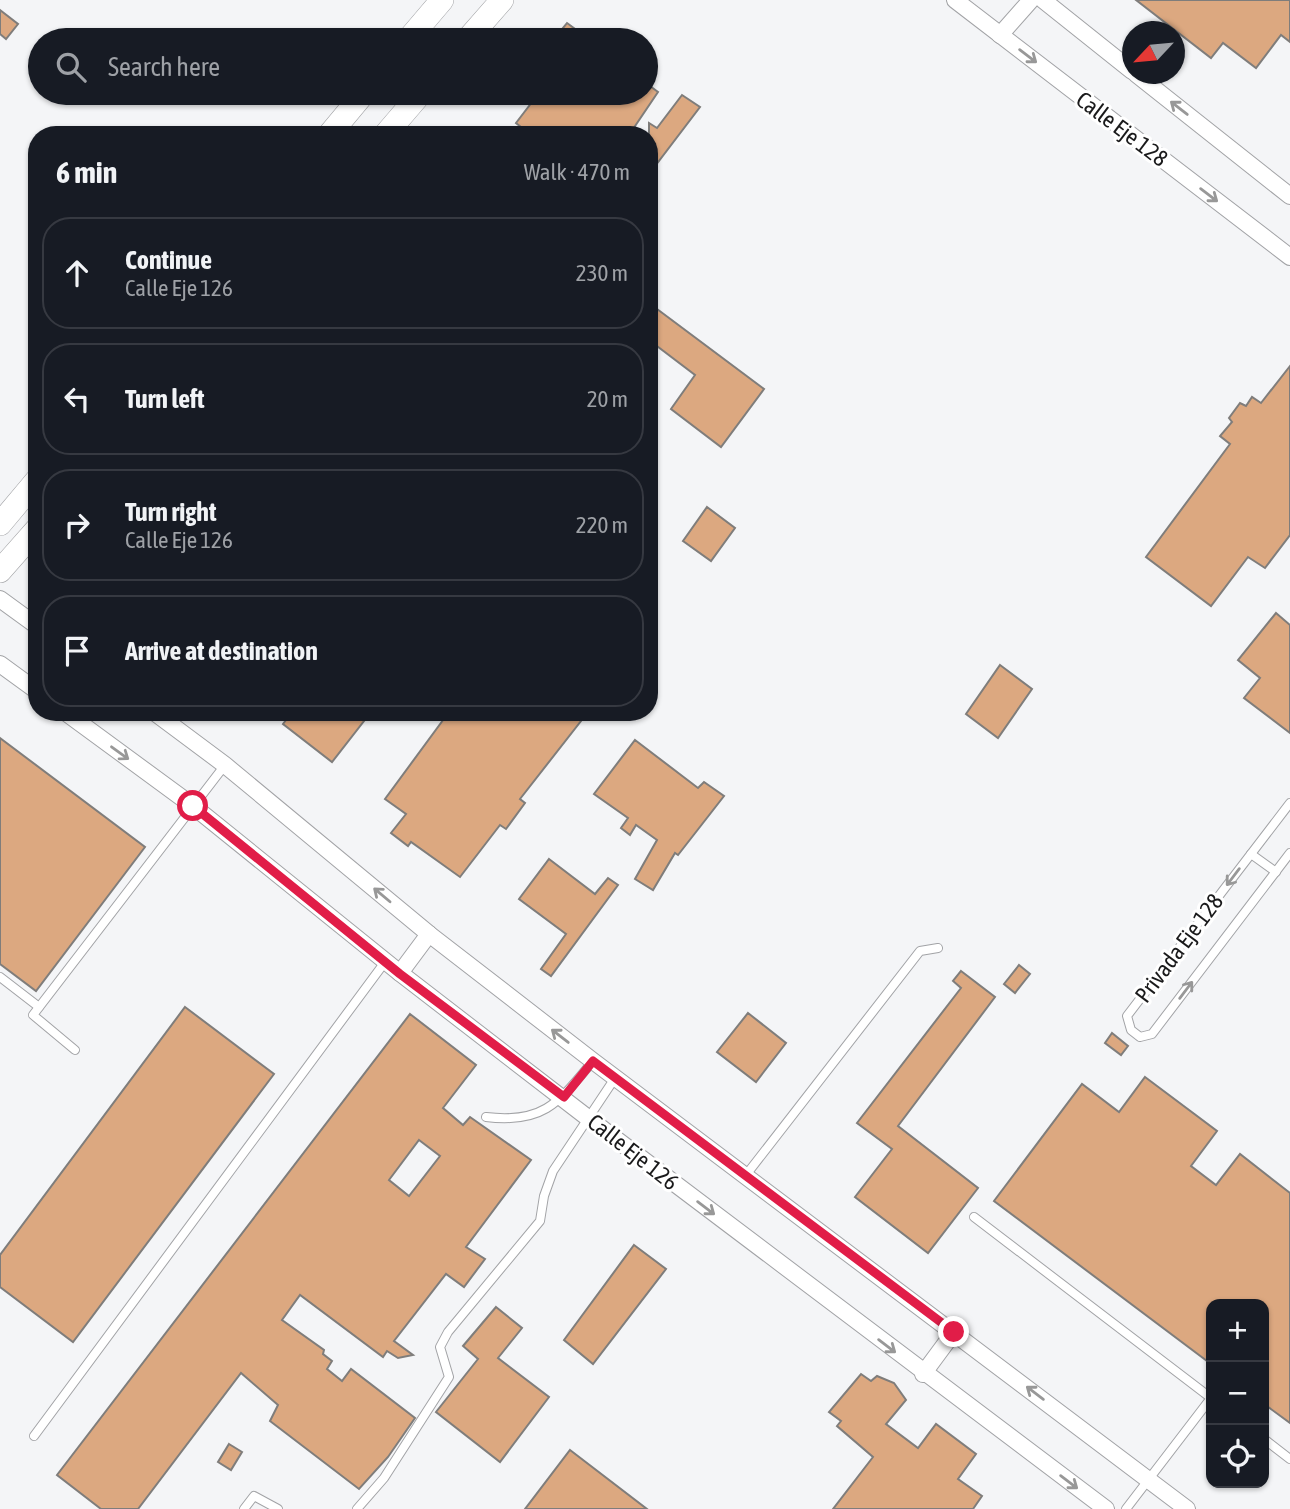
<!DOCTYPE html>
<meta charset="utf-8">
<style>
:root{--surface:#171b24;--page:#242831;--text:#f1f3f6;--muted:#9ea1a6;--line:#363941}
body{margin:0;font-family:"Asap Condensed",sans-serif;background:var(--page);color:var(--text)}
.controls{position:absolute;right:21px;bottom:21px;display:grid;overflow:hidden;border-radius:14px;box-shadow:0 2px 5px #0004}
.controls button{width:63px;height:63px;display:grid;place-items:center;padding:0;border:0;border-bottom:2px solid var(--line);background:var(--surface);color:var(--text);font:35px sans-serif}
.compass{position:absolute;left:1122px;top:21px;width:63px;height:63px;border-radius:50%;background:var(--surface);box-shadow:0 2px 5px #0004;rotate:244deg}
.stop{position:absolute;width:21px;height:21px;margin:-16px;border:5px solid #e11d48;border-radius:50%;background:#fff}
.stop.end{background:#e11d48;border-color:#fff;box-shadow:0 2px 7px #0008}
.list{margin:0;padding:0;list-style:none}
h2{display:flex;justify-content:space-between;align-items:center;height:91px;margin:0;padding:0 28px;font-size:30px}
h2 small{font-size:23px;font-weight:400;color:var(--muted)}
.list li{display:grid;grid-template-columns:46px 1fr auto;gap:21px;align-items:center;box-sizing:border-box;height:112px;margin:0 14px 14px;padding:0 14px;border:2px solid var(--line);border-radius:28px}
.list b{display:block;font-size:26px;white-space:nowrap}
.list p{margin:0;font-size:23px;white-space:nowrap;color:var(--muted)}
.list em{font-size:23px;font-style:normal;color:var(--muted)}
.icon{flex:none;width:38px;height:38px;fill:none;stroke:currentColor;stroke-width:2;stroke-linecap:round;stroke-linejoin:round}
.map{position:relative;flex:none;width:1290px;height:1509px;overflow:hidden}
.search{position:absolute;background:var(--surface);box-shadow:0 2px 5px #0004;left:28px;top:28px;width:630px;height:77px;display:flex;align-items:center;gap:18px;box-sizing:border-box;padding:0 24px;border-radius:38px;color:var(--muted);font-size:26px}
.panel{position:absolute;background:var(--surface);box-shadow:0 2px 5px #0004;left:28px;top:126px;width:630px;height:595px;border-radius:28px}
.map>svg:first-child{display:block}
.building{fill:#dca880;stroke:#7f7d7b;stroke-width:2;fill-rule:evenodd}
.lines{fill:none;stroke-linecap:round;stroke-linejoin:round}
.service-casing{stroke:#a2a3a6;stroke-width:10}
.minor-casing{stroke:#a2a3a6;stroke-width:18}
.secondary-casing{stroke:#a2a3a6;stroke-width:24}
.service{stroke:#fff;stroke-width:8}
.minor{stroke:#fff;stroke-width:16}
.secondary{stroke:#fff;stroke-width:23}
.oneway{stroke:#989898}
.route{stroke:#e11d48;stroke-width:9}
.labels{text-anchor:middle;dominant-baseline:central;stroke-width:6;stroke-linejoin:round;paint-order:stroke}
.street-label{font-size:23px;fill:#1a1a1b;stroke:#fff}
</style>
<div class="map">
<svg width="1290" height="1509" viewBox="0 0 1290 1509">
<rect width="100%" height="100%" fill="#f4f5f7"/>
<g class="building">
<path d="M1136,0H1290V42L1281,35L1256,68L1223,43L1211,58Z"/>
<path d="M0,10L18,24L6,39L0,34Z"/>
<path d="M567,23L590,40H553Z"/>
<path d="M646,83L658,92L629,135H531L516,123L539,93H646Z"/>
<path d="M682,95L700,107L649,174V123L657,128Z"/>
<path d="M649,303L764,389L721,447L671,409L695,375L649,340Z"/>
<path d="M1290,366V535L1265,568L1248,557L1211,606L1146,557L1230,444L1220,436L1232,422L1229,418L1240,403L1246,406L1252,397L1261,403Z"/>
<path d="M707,507L735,528L711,561L683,541Z"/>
<path d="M1276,613L1290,625V733L1244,698L1260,678L1238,660Z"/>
<path d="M1000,665L1032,689L998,738L966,714Z"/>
<path d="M292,712H371L332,762L283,724Z"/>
<path d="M449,712H588L520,799L525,803L506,829L500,825L460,877L411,842L408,846L391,833L406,814L385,799Z"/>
<path d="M0,738L145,847L36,991L0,964Z"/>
<path d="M635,740L698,788L704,782L724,796L678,855L675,853L653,890L635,879L657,840L636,825L630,835L621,828L628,818L594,794Z"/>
<path d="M549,859L595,894L608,878L618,885L551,976L541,969L566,934L519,899Z"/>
<path d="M1019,965L1030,974L1015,993L1004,984Z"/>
<path d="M961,971L995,997L898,1126L978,1188L928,1253L855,1197L892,1149L857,1123L961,988L953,981Z"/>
<path d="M185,1007L274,1074L73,1342L0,1287V1255Z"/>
<path d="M748,1013L786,1043L756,1082L717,1052Z"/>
<path d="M410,1014L476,1065L443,1108L463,1125L470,1117L531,1160L466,1247L485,1259L464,1287L446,1274L394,1341L413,1355L398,1358L387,1351L383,1357L300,1295L282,1320L324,1350L323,1354L332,1361L327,1369L342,1381L351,1369L415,1418L388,1457L359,1489L270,1421L278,1405L241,1373L138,1509H101L57,1475ZM419,1140L440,1156L409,1196L389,1180Z"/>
<path d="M1112,1033L1128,1046L1121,1055L1105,1043Z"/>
<path d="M1145,1077L1217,1131L1191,1166L1216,1185L1240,1154L1290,1193V1423L1264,1404V1304H1211V1364L994,1201L1082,1084L1119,1112Z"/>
<path d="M634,1245L666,1269L593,1364L564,1340Z"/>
<path d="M496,1307L522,1328L498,1358L549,1397L500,1462L436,1412L478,1359L463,1346Z"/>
<path d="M861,1374L871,1381L877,1376L894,1383L906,1400L886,1424L918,1448L936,1424L976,1454L958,1479L982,1496L973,1509H833L873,1457L837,1426L841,1421L829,1412Z"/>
<path d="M229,1444L242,1452L231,1470L218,1462Z"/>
<path d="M570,1450L647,1509H525Z"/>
</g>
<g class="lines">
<g class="service-casing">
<g id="service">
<path d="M1290,803L1127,1016L1131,1030L1140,1037L1152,1034L1290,853"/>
<path d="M1251,854L1276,872"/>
<path d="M0,977L39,1007"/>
<path d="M75,1050L33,1015L225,765"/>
<path d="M486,1117C544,1124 559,1102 593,1061"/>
<path d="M746,1175L920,951L938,948"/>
<path d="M974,1217L1211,1398"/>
<path d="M34,1436L385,962"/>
<path d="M1264,1439L1290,1459"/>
<path d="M244,1509L254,1496L278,1509"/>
<path d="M357,1509L384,1478L449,1377L440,1347L448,1332L540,1221L544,1196L553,1171L615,1078"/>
<path d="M1126,1509L1211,1398"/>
</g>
</g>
<g class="minor-casing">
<g id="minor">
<path d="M955,0L1290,257"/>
<path d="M1043,0L1132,71"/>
<path d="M1000,35L1031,0"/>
<path d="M1136,74L1290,196"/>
<path d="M0,599L37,626"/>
<path d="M0,664L37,691"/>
<path d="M65,712L193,806L400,973L588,1118L1106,1509"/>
<path d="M154,712L225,765L429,934L593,1061L1187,1509"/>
<path d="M400,973L429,934"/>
<path d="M923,1374L954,1332"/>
</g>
</g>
<g class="secondary-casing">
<g id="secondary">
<path d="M408,40L442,0"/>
<path d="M467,40L502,0"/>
<path d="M329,135L364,93"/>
<path d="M385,135L421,93"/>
<path d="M0,524L37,480"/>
<path d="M0,571L37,529"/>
</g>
</g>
<use href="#service" class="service"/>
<use href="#minor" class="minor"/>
<use href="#secondary" class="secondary"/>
</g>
<defs><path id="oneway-shaft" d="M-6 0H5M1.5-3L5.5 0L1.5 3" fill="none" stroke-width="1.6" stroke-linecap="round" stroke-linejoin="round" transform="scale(1.75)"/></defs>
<g class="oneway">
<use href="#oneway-shaft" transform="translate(1028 56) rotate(37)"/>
<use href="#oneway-shaft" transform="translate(1179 108) rotate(-142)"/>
<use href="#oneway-shaft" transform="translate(1209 195) rotate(37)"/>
<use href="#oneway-shaft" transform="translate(120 753) rotate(36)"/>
<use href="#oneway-shaft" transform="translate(1233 877) rotate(127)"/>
<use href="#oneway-shaft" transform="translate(382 895) rotate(-140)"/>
<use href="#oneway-shaft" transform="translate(1186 990) rotate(-53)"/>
<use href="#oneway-shaft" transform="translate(560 1036) rotate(-142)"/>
<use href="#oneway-shaft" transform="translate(706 1208) rotate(37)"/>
<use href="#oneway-shaft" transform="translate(887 1346) rotate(37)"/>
<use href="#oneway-shaft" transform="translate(1035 1393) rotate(-143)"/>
<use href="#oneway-shaft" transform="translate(1069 1482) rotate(37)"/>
</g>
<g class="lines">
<path class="route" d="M193,806L400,974L564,1097L593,1061L954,1332"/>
</g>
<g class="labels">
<g class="street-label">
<text transform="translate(1122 129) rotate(37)">Calle Eje 128</text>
<text transform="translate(1179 948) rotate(-53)">Privada Eje 128</text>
<text transform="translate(633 1152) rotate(38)">Calle Eje 126</text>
</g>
</g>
</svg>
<div class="controls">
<button>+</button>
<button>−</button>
<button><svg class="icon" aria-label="locate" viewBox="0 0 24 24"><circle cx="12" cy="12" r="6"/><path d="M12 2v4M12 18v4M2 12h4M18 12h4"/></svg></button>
</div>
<svg class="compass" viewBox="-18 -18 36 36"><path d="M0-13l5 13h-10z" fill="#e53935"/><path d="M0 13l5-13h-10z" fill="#9ea1a6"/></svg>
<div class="stop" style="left:193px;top:806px"></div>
<div class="stop end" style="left:954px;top:1332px"></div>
<div class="search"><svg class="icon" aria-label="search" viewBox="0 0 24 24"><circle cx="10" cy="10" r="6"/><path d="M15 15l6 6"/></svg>Search here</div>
<section class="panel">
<h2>6 min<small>Walk · 470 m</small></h2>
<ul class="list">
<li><svg class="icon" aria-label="ahead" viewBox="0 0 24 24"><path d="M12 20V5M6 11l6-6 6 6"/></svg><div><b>Continue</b><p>Calle Eje 126</p></div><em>230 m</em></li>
<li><svg class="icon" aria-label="left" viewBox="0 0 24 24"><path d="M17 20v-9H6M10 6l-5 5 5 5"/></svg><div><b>Turn left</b></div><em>20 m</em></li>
<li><svg class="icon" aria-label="right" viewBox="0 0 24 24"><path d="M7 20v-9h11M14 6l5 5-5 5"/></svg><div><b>Turn right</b><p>Calle Eje 126</p></div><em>220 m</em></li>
<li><svg class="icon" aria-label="arrive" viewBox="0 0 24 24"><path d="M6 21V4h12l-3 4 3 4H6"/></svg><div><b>Arrive at destination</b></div></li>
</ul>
</section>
</div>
